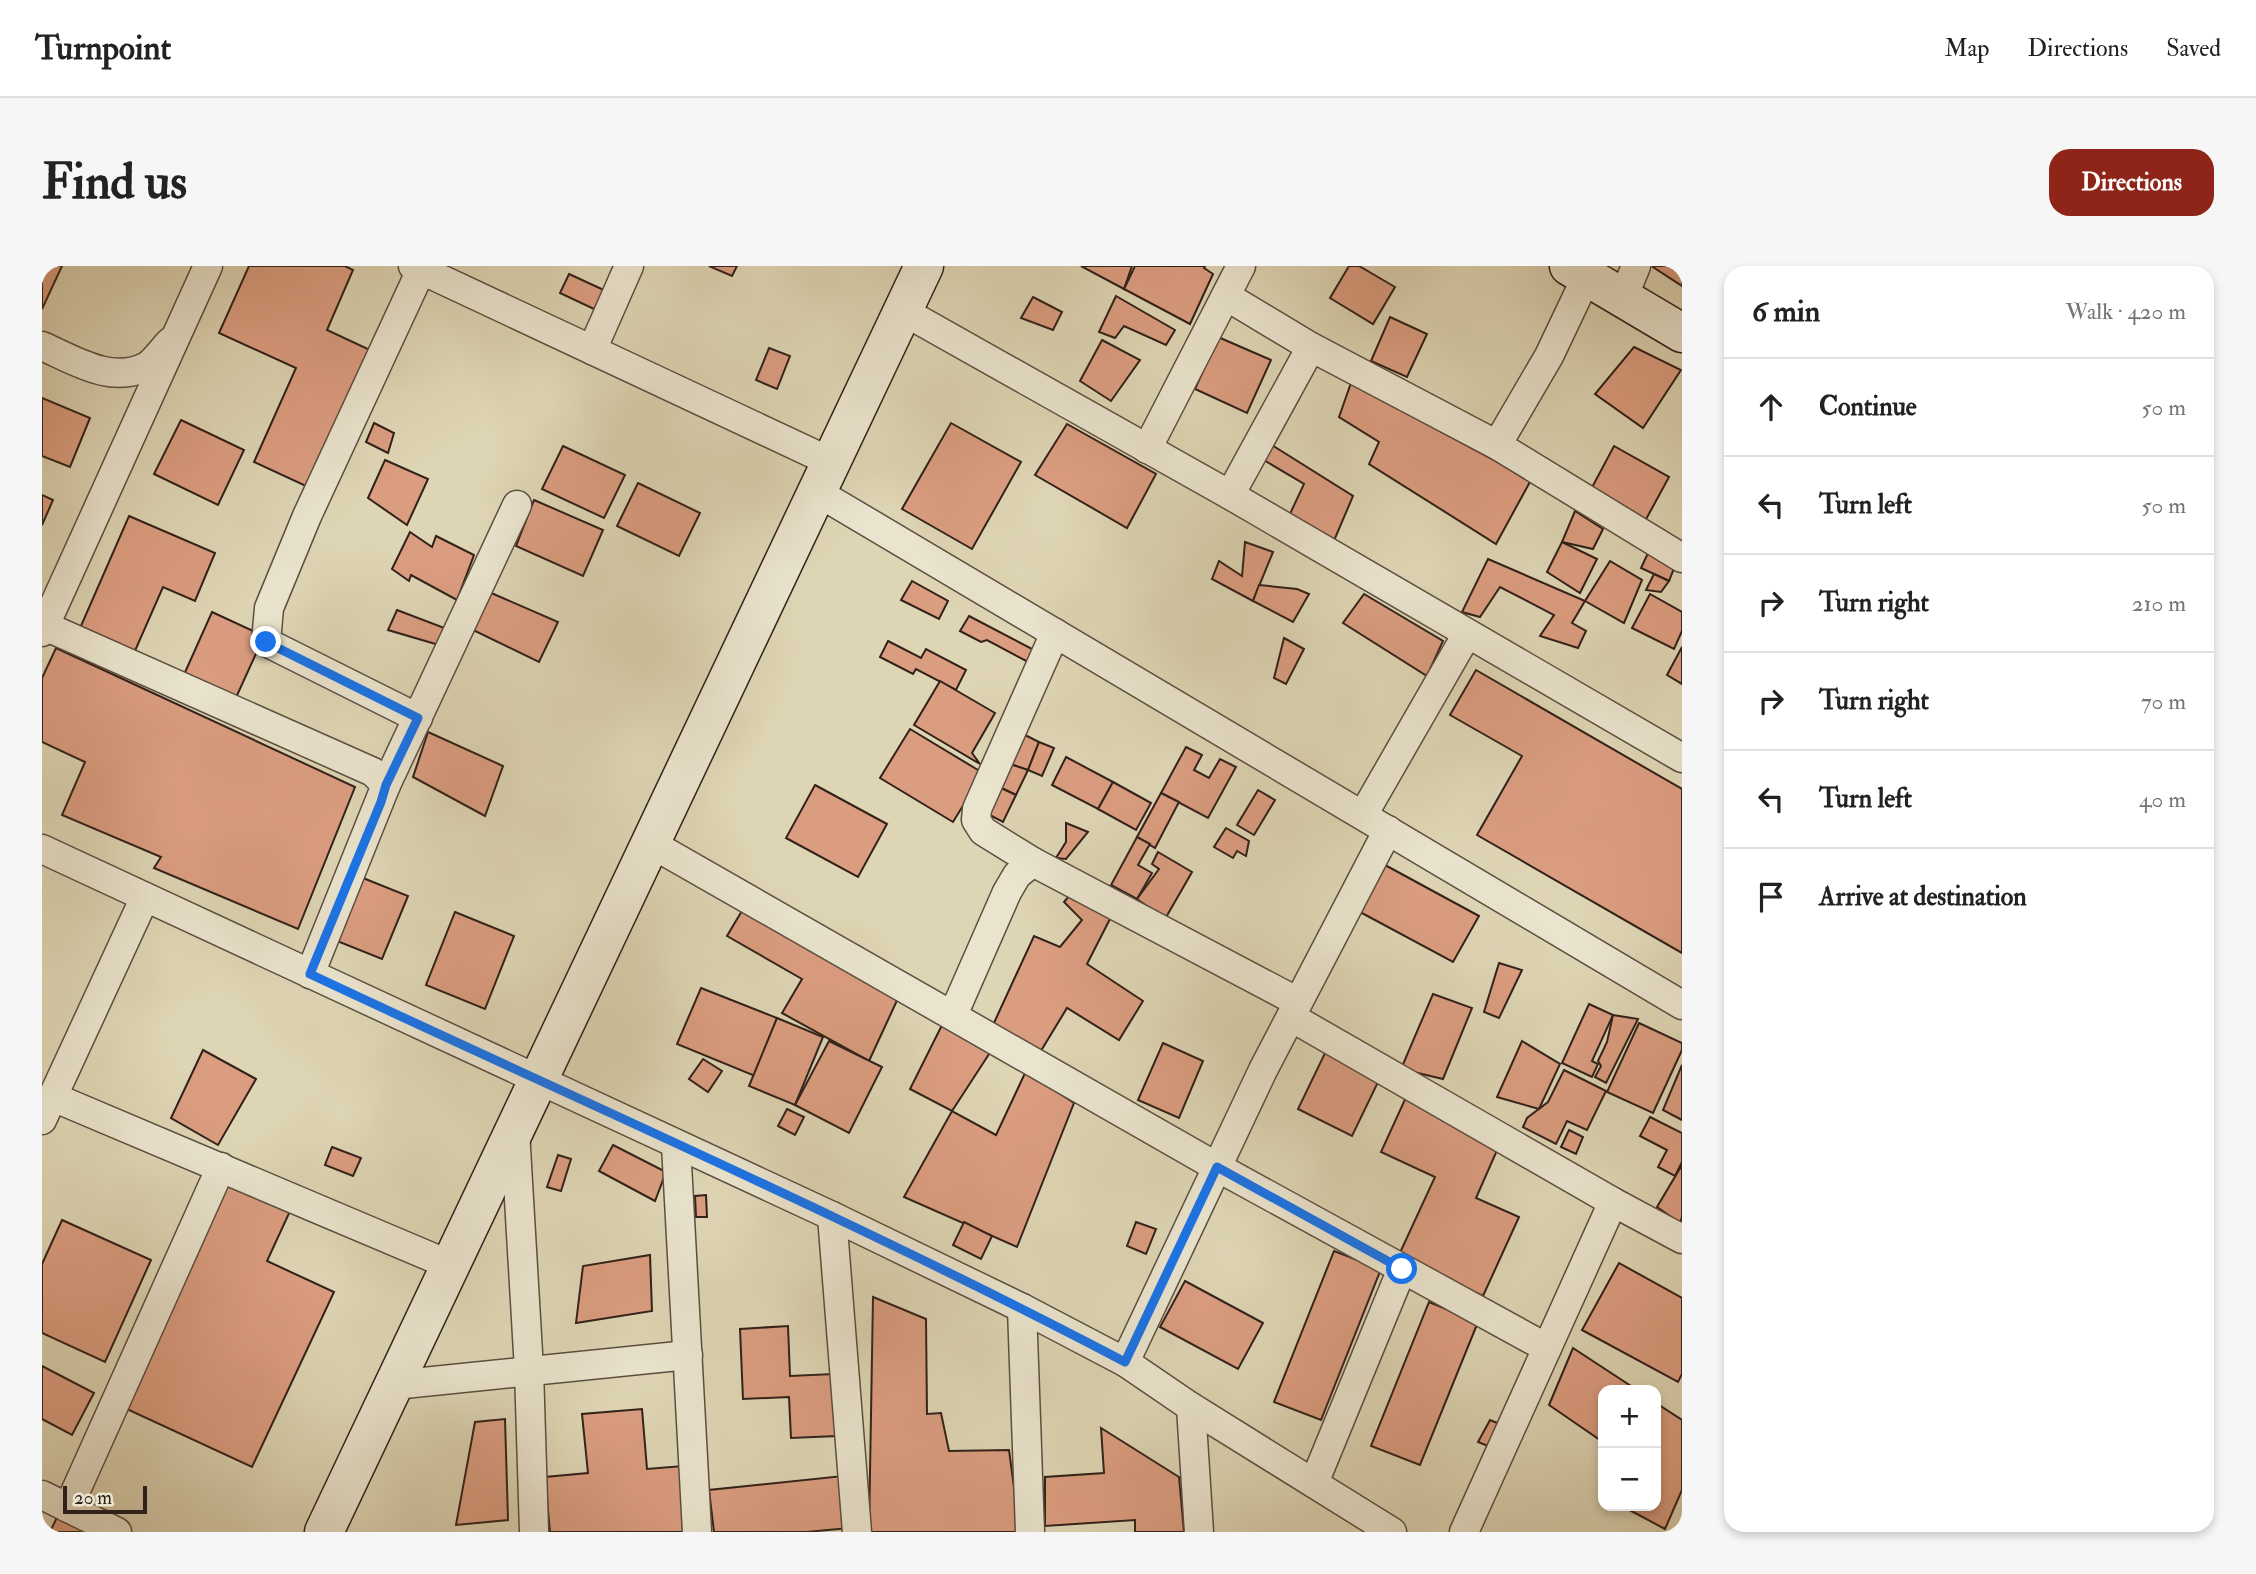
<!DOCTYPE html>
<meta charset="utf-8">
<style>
:root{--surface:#fff;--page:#f6f6f6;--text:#222;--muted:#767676;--line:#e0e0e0;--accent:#8f2418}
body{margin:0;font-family:"IM FELL Double Pica",serif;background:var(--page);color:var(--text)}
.controls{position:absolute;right:21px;bottom:21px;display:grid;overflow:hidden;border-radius:14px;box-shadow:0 4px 10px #0003}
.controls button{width:63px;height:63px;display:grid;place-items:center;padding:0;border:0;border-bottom:2px solid var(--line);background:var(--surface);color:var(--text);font:35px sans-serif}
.scale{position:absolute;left:21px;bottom:18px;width:84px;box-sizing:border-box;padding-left:7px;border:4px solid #31211a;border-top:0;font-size:19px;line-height:24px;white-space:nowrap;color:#31211a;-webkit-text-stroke:5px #eae4ce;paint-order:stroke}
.stop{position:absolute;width:21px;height:21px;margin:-16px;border:5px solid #1a73e8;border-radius:50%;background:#fff}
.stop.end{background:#1a73e8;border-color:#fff;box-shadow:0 2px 7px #0008}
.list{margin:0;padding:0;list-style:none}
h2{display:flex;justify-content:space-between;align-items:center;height:91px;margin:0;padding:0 28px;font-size:30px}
h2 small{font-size:23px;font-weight:400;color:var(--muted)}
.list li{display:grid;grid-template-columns:46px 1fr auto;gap:21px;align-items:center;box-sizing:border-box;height:98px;padding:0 28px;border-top:2px solid var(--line)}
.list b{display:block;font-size:26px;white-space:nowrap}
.list em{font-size:23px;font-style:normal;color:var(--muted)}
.icon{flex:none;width:38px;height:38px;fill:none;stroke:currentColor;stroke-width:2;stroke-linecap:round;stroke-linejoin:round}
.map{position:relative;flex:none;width:1640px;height:1266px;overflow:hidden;border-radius:21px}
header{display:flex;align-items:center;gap:42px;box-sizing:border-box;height:98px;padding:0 35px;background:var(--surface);border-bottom:2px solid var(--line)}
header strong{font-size:33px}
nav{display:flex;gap:38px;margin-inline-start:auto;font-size:24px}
.intro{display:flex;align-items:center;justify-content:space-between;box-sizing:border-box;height:168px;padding:0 42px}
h1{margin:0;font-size:49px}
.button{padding:18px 32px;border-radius:21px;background:var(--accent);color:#fff;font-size:24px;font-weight:700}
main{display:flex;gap:42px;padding:0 42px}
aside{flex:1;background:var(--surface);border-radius:21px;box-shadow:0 4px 10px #0003}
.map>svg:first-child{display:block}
.building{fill:#db9d80;stroke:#31211a;stroke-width:2}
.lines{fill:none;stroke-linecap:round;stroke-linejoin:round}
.street-casing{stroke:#5c4e40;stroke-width:31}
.secondary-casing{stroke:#31211a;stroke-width:41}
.street{stroke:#eae4ce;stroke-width:28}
.secondary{stroke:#eae4ce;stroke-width:38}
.route{stroke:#1a73e8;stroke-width:9}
</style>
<header>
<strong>Turnpoint</strong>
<nav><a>Map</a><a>Directions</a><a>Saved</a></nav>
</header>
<div class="intro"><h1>Find us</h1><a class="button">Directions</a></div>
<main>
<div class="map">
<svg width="1640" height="1266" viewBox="0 0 1640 1266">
<rect width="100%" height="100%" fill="#ded5b4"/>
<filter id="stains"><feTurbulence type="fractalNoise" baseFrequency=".00286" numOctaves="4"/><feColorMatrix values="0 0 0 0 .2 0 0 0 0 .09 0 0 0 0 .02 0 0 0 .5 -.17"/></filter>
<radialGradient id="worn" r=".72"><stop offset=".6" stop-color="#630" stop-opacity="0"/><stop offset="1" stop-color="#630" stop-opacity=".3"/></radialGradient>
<g class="building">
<path d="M0,0H20L0,43Z"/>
<path d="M207,0H303L311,4L285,64L328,84L266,221L212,196L254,102L177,67Z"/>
<path d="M667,0H695L690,10Z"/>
<path d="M1039,0H1090L1082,23Z"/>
<path d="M1093,0H1163L1162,2L1171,8L1148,58L1082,23Z"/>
<path d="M1307,0H1317L1353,21L1331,58L1288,32Z"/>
<path d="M1612,0H1640V20L1611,1Z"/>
<path d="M527,8L564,25L554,44L518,27Z"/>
<path d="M1074,30L1133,64L1124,79L1082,60L1073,72L1057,66Z"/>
<path d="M991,31L1020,46L1011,64L979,52Z"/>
<path d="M1348,51L1385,68L1365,111L1329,95Z"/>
<path d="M1176,71L1229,94L1205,147L1153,123Z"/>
<path d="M1060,74L1098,94L1069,135L1038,115Z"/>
<path d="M1592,81L1639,104L1601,162L1553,128Z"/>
<path d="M727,82L748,90L735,123L714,114Z"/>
<path d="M1309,117L1489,214L1454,278L1327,198L1337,176L1297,151Z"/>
<path d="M0,132L48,152L28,201L0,190Z"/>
<path d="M139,154L202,184L176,239L112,208Z"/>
<path d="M332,157L352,167L346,187L324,176Z"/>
<path d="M909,157L979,196L930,283L860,243Z"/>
<path d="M1025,158L1114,208L1085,262L993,209Z"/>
<path d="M1225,176L1311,230L1291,277L1247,250L1262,218L1220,193Z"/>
<path d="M521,180L583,209L562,252L500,223Z"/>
<path d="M1572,180L1627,211L1602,257L1547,227Z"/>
<path d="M343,194L386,213L365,259L326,232Z"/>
<path d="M596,217L658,247L637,290L575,260Z"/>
<path d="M0,229L11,234L0,259Z"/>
<path d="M492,234L561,264L541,310L474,280Z"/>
<path d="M1533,245L1561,263L1551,283L1520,276Z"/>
<path d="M87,250L173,287L153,335L121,321L89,394L35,369Z"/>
<path d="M368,266L390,281L394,270L432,289L415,334L369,309L367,315L350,303Z"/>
<path d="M1203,276L1231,286L1211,335L1170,313L1177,295L1200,310Z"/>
<path d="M1520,276L1555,293L1538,327L1505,306Z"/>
<path d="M1607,285L1633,300L1627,315L1599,302Z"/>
<path d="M1446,293L1543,335L1530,357L1544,365L1536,382L1498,370L1512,349L1458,321L1438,351L1420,346Z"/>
<path d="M1568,295L1600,314L1582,357L1543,335Z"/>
<path d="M1612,308L1627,315L1619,326L1604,324Z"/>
<path d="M870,315L906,335L897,353L859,334Z"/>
<path d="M1217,319L1255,323L1267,328L1251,356L1211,335Z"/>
<path d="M447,326L516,356L497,396L429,363Z"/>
<path d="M1322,328L1401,375L1385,410L1301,357Z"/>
<path d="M1608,328L1640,346V365L1632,383L1590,362Z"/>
<path d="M355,344L405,363L397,379L346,364Z"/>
<path d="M170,346L222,370L192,436L140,413Z"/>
<path d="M927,350L992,384L986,396L945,374L939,376L918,365Z"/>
<path d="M1242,372L1262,383L1244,418L1232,412Z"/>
<path d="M846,375L879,392L884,383L924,404L914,424L874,403L871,408L838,391Z"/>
<path d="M1640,381V418L1625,409Z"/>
<path d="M14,382L313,521L256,663L112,602L119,591L20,549L43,496L0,476V412Z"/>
<path d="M1434,404L1640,523V687L1435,569L1480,490L1408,449Z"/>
<path d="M898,415L953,447L930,487L938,498L872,459Z"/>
<path d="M868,463L941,507L911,556L838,512Z"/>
<path d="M386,466L461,500L443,550L371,511Z"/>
<path d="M981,468L997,476L986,504L965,497Z"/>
<path d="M997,476L1012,482L1000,510L986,504Z"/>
<path d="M1144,481L1160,489L1152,504L1167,512L1178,493L1194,501L1166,552L1119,527Z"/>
<path d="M1024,491L1071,516L1056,543L1010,519Z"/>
<path d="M965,497L986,504L974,529L955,520Z"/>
<path d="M1071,516L1109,537L1094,564L1056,543Z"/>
<path d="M773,519L845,558L816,611L744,572Z"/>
<path d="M955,520L974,529L961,556L942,546Z"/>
<path d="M1216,524L1233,534L1212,569L1195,559Z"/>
<path d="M1119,527L1137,536L1113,582L1095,571Z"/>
<path d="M1024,557L1046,566L1024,593L1014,592L1024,576Z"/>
<path d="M1184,562L1207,575L1204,590L1195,585L1191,592L1172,581Z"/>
<path d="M1095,571L1108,578L1096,599L1110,607L1095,633L1069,619Z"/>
<path d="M1116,586L1150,606L1123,653L1095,633L1117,603L1110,598Z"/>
<path d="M1343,599L1437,650L1411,696L1318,646Z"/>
<path d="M321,612L366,630L340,693L295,675Z"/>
<path d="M1031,625L1070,649L1045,698L1101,735L1077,774L1025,742L997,788L951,759L992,670L1018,681L1040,654L1022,636Z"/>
<path d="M704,638L858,728L827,795L740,747L760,713L685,670Z"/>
<path d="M413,646L472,670L443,743L384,719Z"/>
<path d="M1457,697L1480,704L1457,752L1442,746Z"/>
<path d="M659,722L735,752L713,810L635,778Z"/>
<path d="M1391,728L1430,742L1401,813L1359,803Z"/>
<path d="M1547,738L1571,749L1550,795L1556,798L1550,811L1520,797Z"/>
<path d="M1571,749L1596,753L1564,817L1553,811L1559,800L1556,795L1565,776Z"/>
<path d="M735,752L781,771L753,839L707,820Z"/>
<path d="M901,757L951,782L910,845L868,823Z"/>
<path d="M1597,757L1640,777V784L1611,847L1565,826Z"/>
<path d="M787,775L840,801L807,867L753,839Z"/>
<path d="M1480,775L1518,798L1497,843L1455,831Z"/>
<path d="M1121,777L1161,795L1137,852L1096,834Z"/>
<path d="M161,784L214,813L176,879L129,852Z"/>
<path d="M1284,785L1338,812L1310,870L1256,843Z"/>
<path d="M661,793L680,805L666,826L647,813Z"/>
<path d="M1640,799V854L1621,844Z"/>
<path d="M1522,804L1564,825L1545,864L1525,855L1514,878L1481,861L1485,852L1506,836Z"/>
<path d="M984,805L1032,837L975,981L862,931L910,845L954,869Z"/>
<path d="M1365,829L1460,873L1434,932L1477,951L1441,1030L1356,991L1393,911L1339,886Z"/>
<path d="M745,843L762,851L753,869L736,860Z"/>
<path d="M1608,851L1640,867V896L1633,910L1616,901L1625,884L1598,870Z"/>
<path d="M1527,864L1541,871L1534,888L1519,881Z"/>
<path d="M571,879L624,906L613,935L557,905Z"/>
<path d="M290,881L319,892L311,910L283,899Z"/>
<path d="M516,889L529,893L519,925L505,921Z"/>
<path d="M1640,899V951L1638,957L1615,941Z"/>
<path d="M180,911L249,943L225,995L292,1026L210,1201L74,1138Z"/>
<path d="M664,929L665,951H654L653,930Z"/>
<path d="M20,954L109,994L63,1096L0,1067V998Z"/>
<path d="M922,956L950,970L939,993L911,979Z"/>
<path d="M1094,956L1114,963L1104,988L1085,980Z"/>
<path d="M1292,985L1339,1003L1279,1154L1232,1136Z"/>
<path d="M608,989L610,1045L534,1057L541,1000Z"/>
<path d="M1577,997L1640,1032V1108L1636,1116L1540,1064Z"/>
<path d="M1143,1015L1221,1057L1196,1103L1118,1061Z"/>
<path d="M831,1031L884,1053L885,1148L899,1147L907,1185L967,1184L978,1266H827Z"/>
<path d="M1387,1036L1436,1056L1378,1199L1329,1180Z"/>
<path d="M746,1060L748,1110L792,1108L795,1170L749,1172L747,1131L701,1133L698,1063Z"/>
<path d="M1531,1082L1595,1124H1561V1176L1507,1139Z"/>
<path d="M0,1100L52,1127L30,1169L0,1153Z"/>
<path d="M1614,1137L1640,1154V1224L1623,1263L1580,1240H1614Z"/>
<path d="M600,1143L605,1203L641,1200L647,1266H508L503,1211L546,1207L540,1148Z"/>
<path d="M463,1153L466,1254L414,1259L433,1156Z"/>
<path d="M1448,1154L1465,1161L1456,1184L1436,1176Z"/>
<path d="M1059,1162L1137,1211L1142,1266H1093V1254L1003,1260V1211L1062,1207Z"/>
<path d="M801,1210L807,1262L765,1266H672L667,1224Z"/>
<path d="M18,1245L64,1266H8Z"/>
</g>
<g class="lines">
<g class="street-casing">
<g id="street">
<path d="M371,0L789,196"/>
<path d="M1184,30L1269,81"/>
<path d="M1581,32L1594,0"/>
<path d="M861,45L1188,229L1640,492"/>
<path d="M0,80C32,94 70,119 105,100C113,95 121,83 128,76"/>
<path d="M550,84L587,0"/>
<path d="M1455,179L1507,90L1545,10"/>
<path d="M1105,183L1199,0"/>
<path d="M775,226L1640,739"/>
<path d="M1188,229L1269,81L1455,179L1640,292"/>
<path d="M3,360L331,506L344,519L268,708"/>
<path d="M0,366L166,0"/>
<path d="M376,452L224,376L227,342L265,250L379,4"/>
<path d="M344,519L475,239"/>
<path d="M1321,549L1425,368"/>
<path d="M608,577L1175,901L1505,1082"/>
<path d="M0,583L790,950L980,1042L1083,1096L1149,1141L1350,1266"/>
<path d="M991,596L941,565L934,554L935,543L1013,367"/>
<path d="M911,749L965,626L975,609L991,596L1256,736"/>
<path d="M1249,751L1571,936L1640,973"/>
<path d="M11,831L408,999"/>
<path d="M0,854L103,631"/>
<path d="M473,865L487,1104L492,1266"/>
<path d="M634,879L655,1266"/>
<path d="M790,950L815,1266"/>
<path d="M980,1042L988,1266"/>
<path d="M1083,1096L1221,804L1346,564"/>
<path d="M352,1119L646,1089"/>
<path d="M1149,1141L1157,1266"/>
<path d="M1272,1217L1360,1003"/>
<path d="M0,1229L75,1266"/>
<path d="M26,1242L179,901"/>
<path d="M1422,1266L1571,936"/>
</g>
</g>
<g class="secondary-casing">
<g id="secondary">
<path d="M1527,0L1640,67"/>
<path d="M282,1266L882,0"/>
</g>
</g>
<use href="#street" class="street"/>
<use href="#secondary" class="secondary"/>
</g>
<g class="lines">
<path class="route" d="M224,376L376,452L344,519L339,536L268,708C540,836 817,956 1083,1096L1175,901L1360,1003"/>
</g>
<rect width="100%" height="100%" filter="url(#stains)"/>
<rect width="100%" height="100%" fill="url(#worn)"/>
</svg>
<div class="controls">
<button>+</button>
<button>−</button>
</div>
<div class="scale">20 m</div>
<div class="stop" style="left:1360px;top:1003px"></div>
<div class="stop end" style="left:224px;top:376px"></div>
</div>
<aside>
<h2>6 min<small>Walk · 420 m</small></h2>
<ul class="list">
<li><svg class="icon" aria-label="ahead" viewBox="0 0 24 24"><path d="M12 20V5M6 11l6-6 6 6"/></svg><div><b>Continue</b></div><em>50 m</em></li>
<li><svg class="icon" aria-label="left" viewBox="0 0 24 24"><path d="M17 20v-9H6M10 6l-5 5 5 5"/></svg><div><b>Turn left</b></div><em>50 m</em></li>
<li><svg class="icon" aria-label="right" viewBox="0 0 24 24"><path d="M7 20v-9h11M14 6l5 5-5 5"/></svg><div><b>Turn right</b></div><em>210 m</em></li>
<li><svg class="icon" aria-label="right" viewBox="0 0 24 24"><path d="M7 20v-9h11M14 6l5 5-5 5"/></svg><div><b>Turn right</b></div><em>70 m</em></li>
<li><svg class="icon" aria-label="left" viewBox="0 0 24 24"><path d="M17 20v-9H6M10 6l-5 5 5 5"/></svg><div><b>Turn left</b></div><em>40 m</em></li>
<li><svg class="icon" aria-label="arrive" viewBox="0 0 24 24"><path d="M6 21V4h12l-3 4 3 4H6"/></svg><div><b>Arrive at destination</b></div></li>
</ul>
</aside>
</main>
